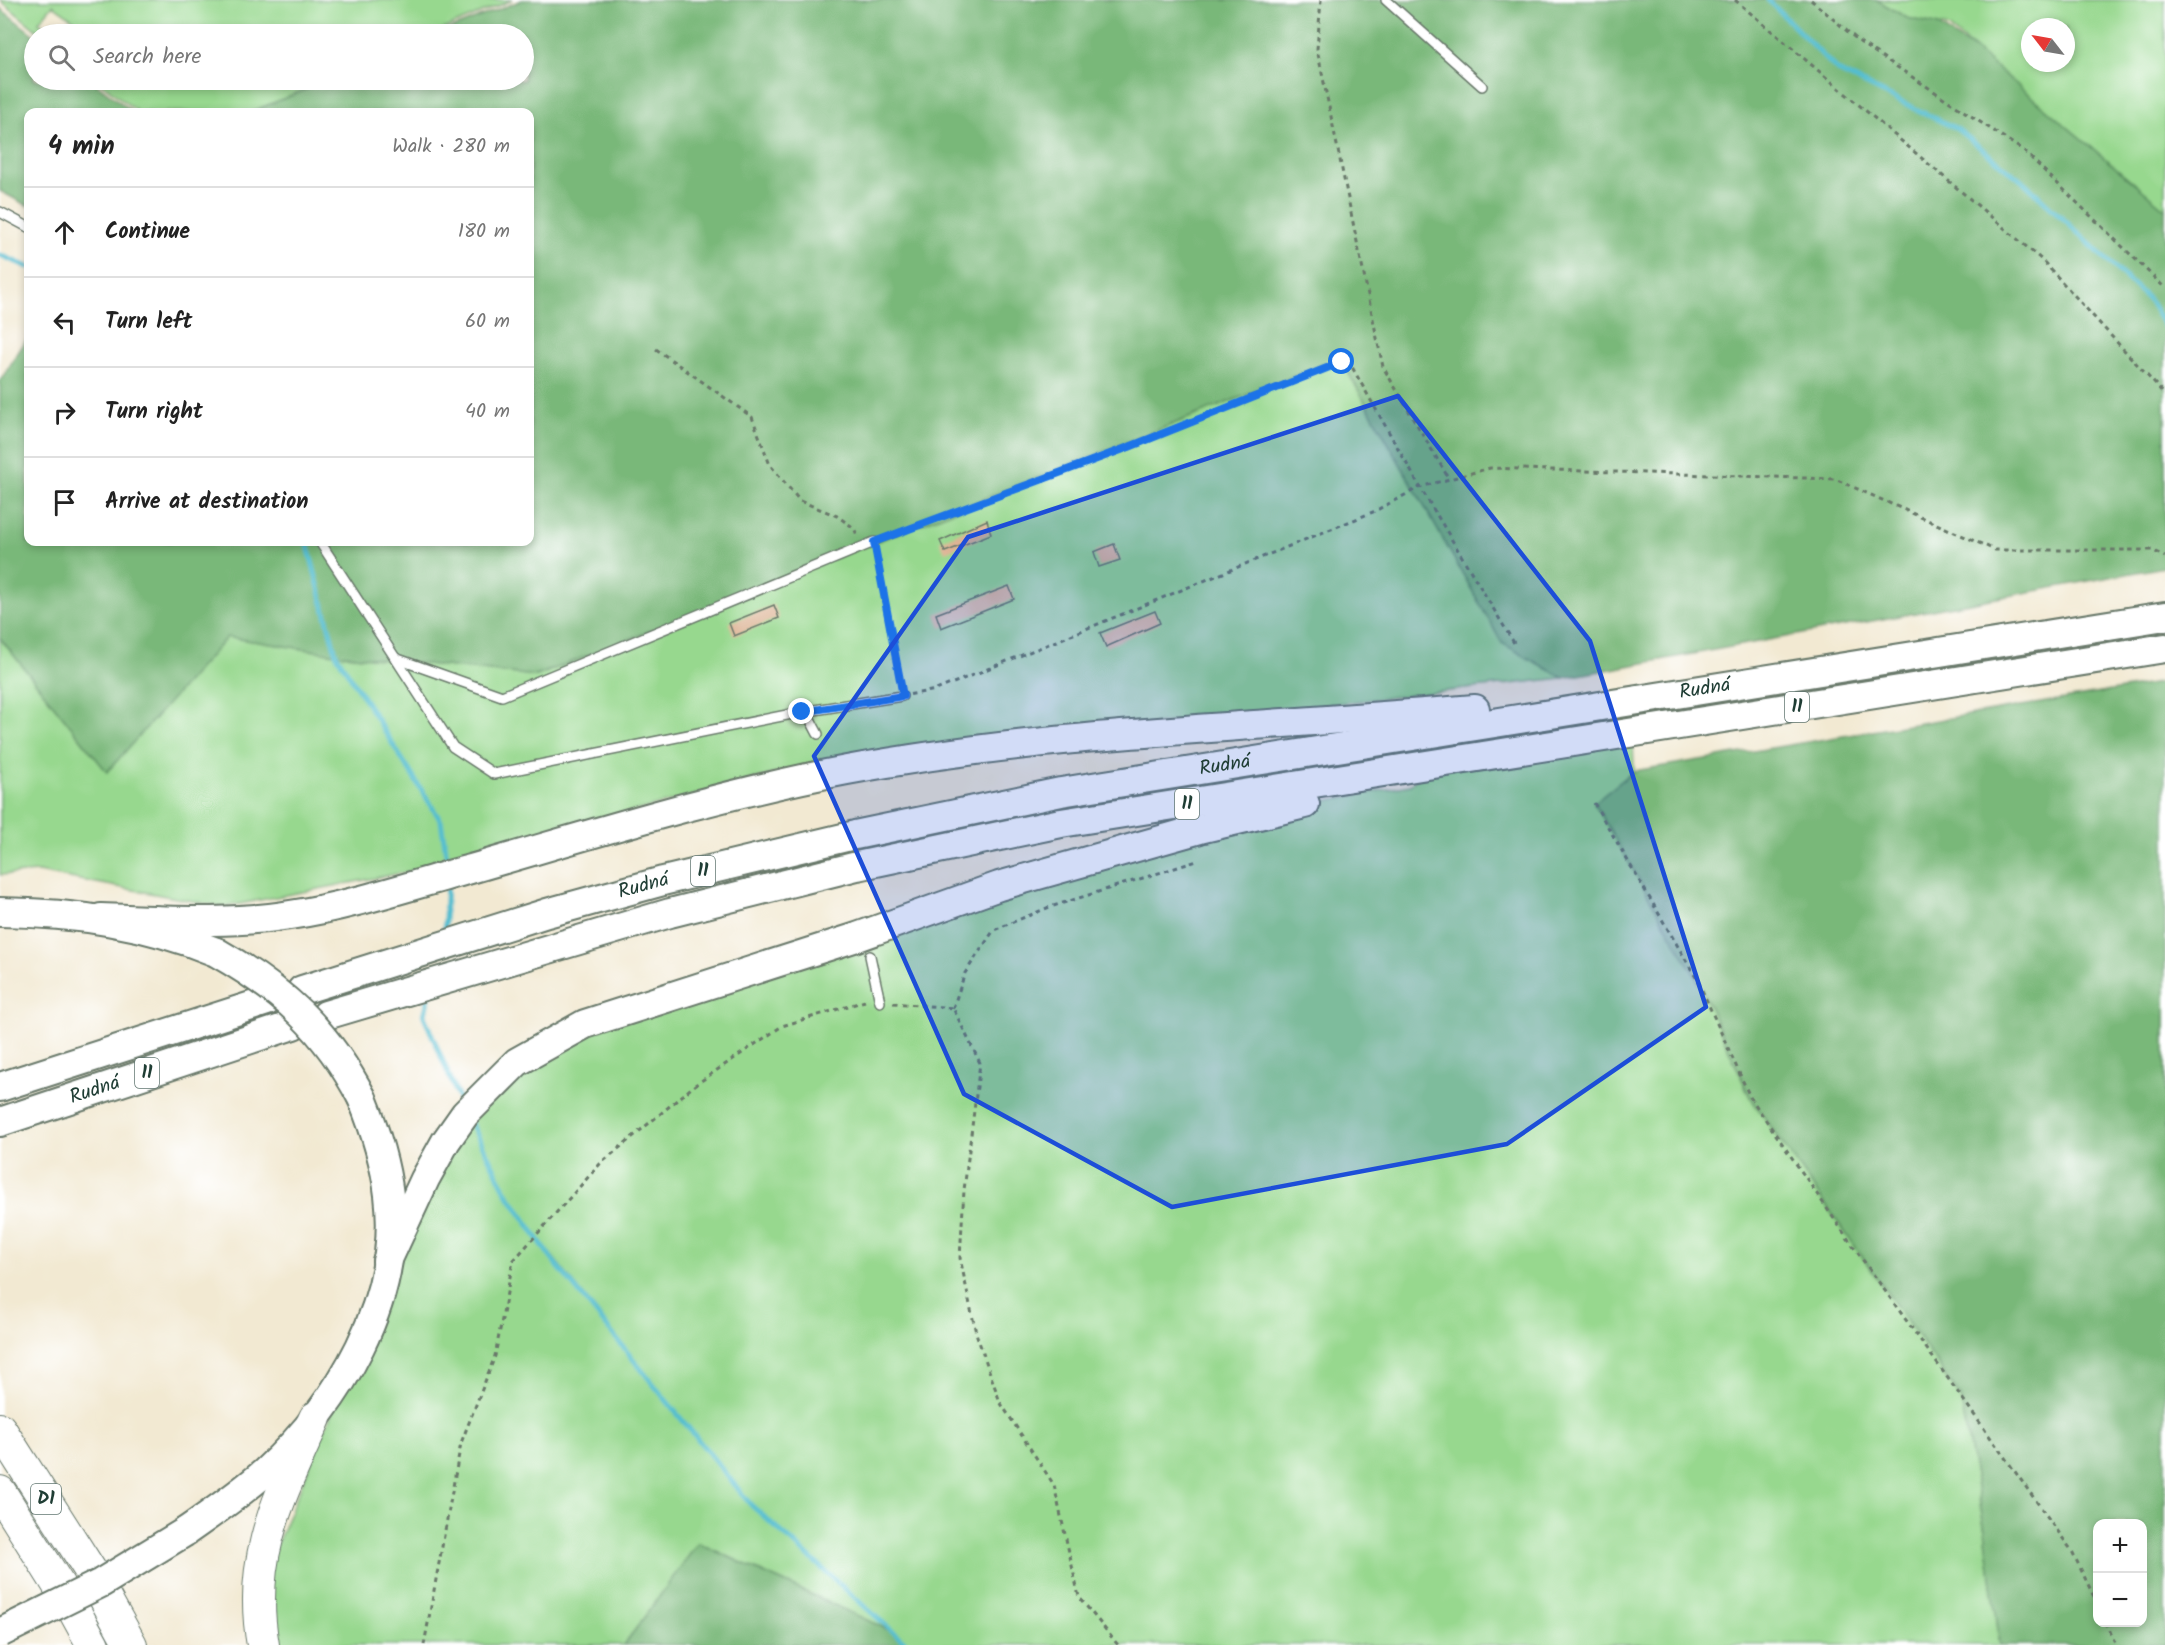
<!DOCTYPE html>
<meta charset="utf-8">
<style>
:root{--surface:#fff;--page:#f6f6f6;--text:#222;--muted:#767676;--line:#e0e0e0}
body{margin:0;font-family:Kalam,sans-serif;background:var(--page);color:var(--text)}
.controls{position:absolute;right:18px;bottom:18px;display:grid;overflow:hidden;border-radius:12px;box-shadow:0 3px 9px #0003}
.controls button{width:54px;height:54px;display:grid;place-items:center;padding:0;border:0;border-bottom:2px solid var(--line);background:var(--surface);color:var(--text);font:30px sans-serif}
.compass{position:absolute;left:2021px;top:18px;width:54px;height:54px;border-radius:50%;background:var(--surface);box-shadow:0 3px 9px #0003;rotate:301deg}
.stop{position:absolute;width:18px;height:18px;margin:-14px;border:4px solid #1a73e8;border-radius:50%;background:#fff}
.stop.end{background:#1a73e8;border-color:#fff;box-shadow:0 2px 6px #0008}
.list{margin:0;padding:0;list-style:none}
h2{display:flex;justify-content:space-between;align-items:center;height:78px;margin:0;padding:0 24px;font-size:26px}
h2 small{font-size:20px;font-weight:400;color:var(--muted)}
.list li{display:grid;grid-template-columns:39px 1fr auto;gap:18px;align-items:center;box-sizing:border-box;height:90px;padding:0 24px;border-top:2px solid var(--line)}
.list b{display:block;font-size:22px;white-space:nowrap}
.list em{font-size:20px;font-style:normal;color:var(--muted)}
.icon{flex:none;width:33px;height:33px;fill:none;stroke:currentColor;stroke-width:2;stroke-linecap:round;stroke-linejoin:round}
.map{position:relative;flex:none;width:2165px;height:1645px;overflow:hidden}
.search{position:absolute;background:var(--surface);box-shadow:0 3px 9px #0003;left:24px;top:24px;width:510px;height:66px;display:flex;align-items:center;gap:15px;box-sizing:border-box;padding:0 21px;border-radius:33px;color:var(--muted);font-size:22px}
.panel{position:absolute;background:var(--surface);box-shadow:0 3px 9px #0003;left:24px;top:108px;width:510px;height:438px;border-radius:12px}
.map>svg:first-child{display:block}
.green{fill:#97d88e;stroke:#5b8a61;stroke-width:1.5;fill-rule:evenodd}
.forest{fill:#79b879;stroke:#4c7a56;stroke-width:1.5;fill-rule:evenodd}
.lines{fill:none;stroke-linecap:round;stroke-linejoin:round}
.stream{stroke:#53bdd0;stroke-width:5}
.building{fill:#ddb495}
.service-casing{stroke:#69796b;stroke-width:12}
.trunk-casing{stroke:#69796b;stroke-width:32}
.motorway-casing{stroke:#69796b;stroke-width:34}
.path{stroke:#69796b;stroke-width:3;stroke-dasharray:4.5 4.5;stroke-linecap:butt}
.service{stroke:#fff;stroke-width:9}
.trunk{stroke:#fff;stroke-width:28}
.motorway{stroke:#fff;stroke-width:32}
.trunk-bridge-casing{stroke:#69796b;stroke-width:32;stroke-linecap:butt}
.trunk-bridge{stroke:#fff;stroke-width:28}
.route{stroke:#1a73e8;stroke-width:8}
.marked{fill:#1d4ed8;fill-opacity:0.2;stroke:#1d4ed8;stroke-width:4.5;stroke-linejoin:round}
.labels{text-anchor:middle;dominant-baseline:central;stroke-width:4.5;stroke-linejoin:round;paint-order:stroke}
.shield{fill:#fff;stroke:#627771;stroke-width:1.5}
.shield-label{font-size:18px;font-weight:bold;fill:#1f3d34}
.street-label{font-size:20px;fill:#1f3d34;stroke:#fff}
</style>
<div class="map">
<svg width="2165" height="1645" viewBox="0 0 2165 1645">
<rect width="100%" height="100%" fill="#fff"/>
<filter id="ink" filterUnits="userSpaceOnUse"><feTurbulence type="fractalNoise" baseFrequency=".0167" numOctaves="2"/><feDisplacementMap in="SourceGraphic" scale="12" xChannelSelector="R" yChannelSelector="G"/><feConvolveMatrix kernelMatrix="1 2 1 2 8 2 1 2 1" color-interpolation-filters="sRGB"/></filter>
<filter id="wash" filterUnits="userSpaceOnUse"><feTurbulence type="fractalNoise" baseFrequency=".008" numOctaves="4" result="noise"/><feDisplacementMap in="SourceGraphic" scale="24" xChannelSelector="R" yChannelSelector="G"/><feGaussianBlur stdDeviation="1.35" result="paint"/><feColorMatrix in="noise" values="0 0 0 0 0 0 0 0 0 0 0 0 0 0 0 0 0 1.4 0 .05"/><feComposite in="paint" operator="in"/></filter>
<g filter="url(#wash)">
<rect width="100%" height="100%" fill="#f2e9d2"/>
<g class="green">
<path d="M0,0H512L431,34H74L81,25L53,5L39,22L55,34H41Z"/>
<path d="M1877,0H2165V209L1948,27L1907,18ZM2030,27H2066V63H2030Z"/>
<path d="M97,80H328L251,112H138Z"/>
<path d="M1340,358L1502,643L1563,678L819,762L407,872L224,907L38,872L0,875V638L107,771L227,637L336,654L537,676Z"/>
<path d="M1633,734L1634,771L1595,803L1697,979L1750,1097L1960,1396L1985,1530L2000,1645H908L893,1632L699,1543L624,1645H263L257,1591L446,1141L551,1041L1270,811L1410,785L1429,767ZM540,1242H541L682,1419L551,1258Z"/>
</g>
<g class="forest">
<path d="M522,0H1877L1907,18L1936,24L1978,52L2165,209V567L1563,678L1502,643L1340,358L536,676L336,654L227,637L107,772L0,638V381L28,337V542H530V112H251L329,80H524V34H437Z"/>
<path d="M0,8L34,35V80H91L133,112H28V206L0,191Z"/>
<path d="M2165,682V1645H2000L1985,1530L1960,1396L1750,1097L1697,979L1594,803L1634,771ZM2098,1524H2142V1622H2098Z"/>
<path d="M698,1543L893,1632L908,1645H624Z"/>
</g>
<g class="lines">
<g class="stream">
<path d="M1768,0L1838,71L1957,129L2026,184L2149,300L2165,327"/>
<path d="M0,255L28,267"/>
<path d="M307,542L336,654L441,821L448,865"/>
<path d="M444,937L447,883"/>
<path d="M430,993L424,1016L461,1104"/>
<path d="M471,1123L507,1193L551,1258L751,1505L908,1645"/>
</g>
</g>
<g id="blocks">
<g class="building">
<path d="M987,520L991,534L945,552L940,541Z"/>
<path d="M1114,544L1120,560L1099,567L1094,552Z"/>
<path d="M1009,586L1014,599L941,628L936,614Z"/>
<path d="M774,605L779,618L734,636L729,623Z"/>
<path d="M1155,611L1160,623L1106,647L1100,633Z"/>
</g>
</g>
</g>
<g filter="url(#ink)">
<use href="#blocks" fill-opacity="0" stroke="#69796b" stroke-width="1.5"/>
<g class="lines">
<g class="service-casing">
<g id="service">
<path d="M1386,0L1482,86"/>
<path d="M0,212L28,227"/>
<path d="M320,542L453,747L494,774L802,712L902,696"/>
<path d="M395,658L502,696L874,542"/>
<path d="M802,712L809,717L818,734"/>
<path d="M870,956L880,1002"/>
</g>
</g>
<g class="trunk-casing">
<g id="trunk">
<path d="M0,912C75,913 146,923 216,952"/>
<path d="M101,918C164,920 228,925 290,915C350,906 409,886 467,870C592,834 719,794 847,770C1055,731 1266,727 1475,709"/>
<path id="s1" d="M302,990L547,913L663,881L855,835L1061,792L2165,616"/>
<path d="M326,1015L670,913L857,866L1061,823L2165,648"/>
<path d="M0,1087L267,1001"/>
<path id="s2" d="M0,1122L293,1025"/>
<path d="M387,1261L425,1179L446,1141L465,1114L517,1062L585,1024L857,937L999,886L1200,829L1305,804"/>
<path d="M185,1532C212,1513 240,1494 265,1472C340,1403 402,1300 389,1195C385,1161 375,1130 362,1098"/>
</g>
</g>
<g class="motorway-casing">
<g id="motorway">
<path d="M0,1429L90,1570"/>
<path d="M0,1492L59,1586"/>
<path d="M104,1596L131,1645"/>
<path d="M75,1612L93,1645"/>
<path d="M263,1645C247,1556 280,1497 315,1418"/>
</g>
</g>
<g class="path">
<path d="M1321,0L1317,49L1383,367L1449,479"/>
<path d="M1735,0L2042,260L2165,395"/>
<path d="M1811,0L1861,43L2024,151L2165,288"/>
<path d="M656,349L752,417L770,465L800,501L837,516L854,528L857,535"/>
<path d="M1348,360L1420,487L1373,512L936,690L902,696L874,542L1129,447Z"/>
<path d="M1514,643L1420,487L1490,468L1835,479L1995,550H2152L2165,557"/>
<path d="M1594,803L1697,979L1750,1097L1855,1249L2072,1551L2098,1605"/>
<path d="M893,1003L953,1008L980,1063L964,1190L960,1258L976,1333L1000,1402L1054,1485L1079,1597L1118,1645"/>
<path d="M953,1008L965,973L994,930L1047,908L1197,861"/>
<path d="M2106,1622L2116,1645"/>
<path d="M424,1645L461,1443L495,1356L513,1261L600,1164L695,1085L782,1026L865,1001"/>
</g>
<use href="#service" class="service"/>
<use href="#trunk" class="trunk"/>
<use href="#motorway" class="motorway"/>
<g class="trunk-bridge-casing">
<g id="trunk-bridge">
<path d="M216,952C283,990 326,1029 362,1098"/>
<path d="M0,1633L101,1583L185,1532"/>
</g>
</g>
<use href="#trunk-bridge" class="trunk-bridge"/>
</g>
</g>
<g class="lines" filter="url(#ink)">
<path class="route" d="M802,712L903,696L874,542L1129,447L1342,362"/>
</g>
<path class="marked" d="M1398,396L1590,641L1706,1007L1507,1144L1172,1207L964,1094L814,756L968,537Z"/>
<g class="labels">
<g class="shield">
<rect x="1785" y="692" width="24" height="30" rx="4.5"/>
<rect x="1175" y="789" width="24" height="30" rx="4.5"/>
<rect x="691" y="856" width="24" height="30" rx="4.5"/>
<rect x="135" y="1058" width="24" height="30" rx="4.5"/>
<rect x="31" y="1484" width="30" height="30" rx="4.5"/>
</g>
<g class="shield-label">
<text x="1797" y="707">11</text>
<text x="1187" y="804">11</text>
<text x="703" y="871">11</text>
<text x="147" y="1073">11</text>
<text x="46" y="1499">D1</text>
</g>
<g class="street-label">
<text stroke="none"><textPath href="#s1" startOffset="1437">Rudná</textPath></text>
<text stroke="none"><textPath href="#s1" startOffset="951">Rudná</textPath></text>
<text stroke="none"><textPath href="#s1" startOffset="357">Rudná</textPath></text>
<text stroke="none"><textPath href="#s2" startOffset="100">Rudná</textPath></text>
</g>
</g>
</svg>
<div class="controls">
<button>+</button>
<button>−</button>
</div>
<svg class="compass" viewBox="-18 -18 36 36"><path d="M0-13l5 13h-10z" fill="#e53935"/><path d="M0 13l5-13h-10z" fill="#767676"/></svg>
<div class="stop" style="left:1342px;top:362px"></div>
<div class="stop end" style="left:802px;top:712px"></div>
<div class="search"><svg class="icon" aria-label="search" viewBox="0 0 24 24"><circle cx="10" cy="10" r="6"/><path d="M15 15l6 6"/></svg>Search here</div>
<section class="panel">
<h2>4 min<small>Walk · 280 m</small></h2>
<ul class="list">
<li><svg class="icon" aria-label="ahead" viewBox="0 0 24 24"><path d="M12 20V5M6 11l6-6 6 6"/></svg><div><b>Continue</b></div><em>180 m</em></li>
<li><svg class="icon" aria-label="left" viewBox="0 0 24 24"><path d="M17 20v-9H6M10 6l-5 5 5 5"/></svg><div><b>Turn left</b></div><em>60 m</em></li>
<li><svg class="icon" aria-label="right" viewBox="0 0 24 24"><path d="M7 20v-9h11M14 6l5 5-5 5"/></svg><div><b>Turn right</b></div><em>40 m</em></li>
<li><svg class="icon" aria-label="arrive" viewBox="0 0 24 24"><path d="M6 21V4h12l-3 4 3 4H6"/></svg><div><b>Arrive at destination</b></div></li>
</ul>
</section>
</div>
